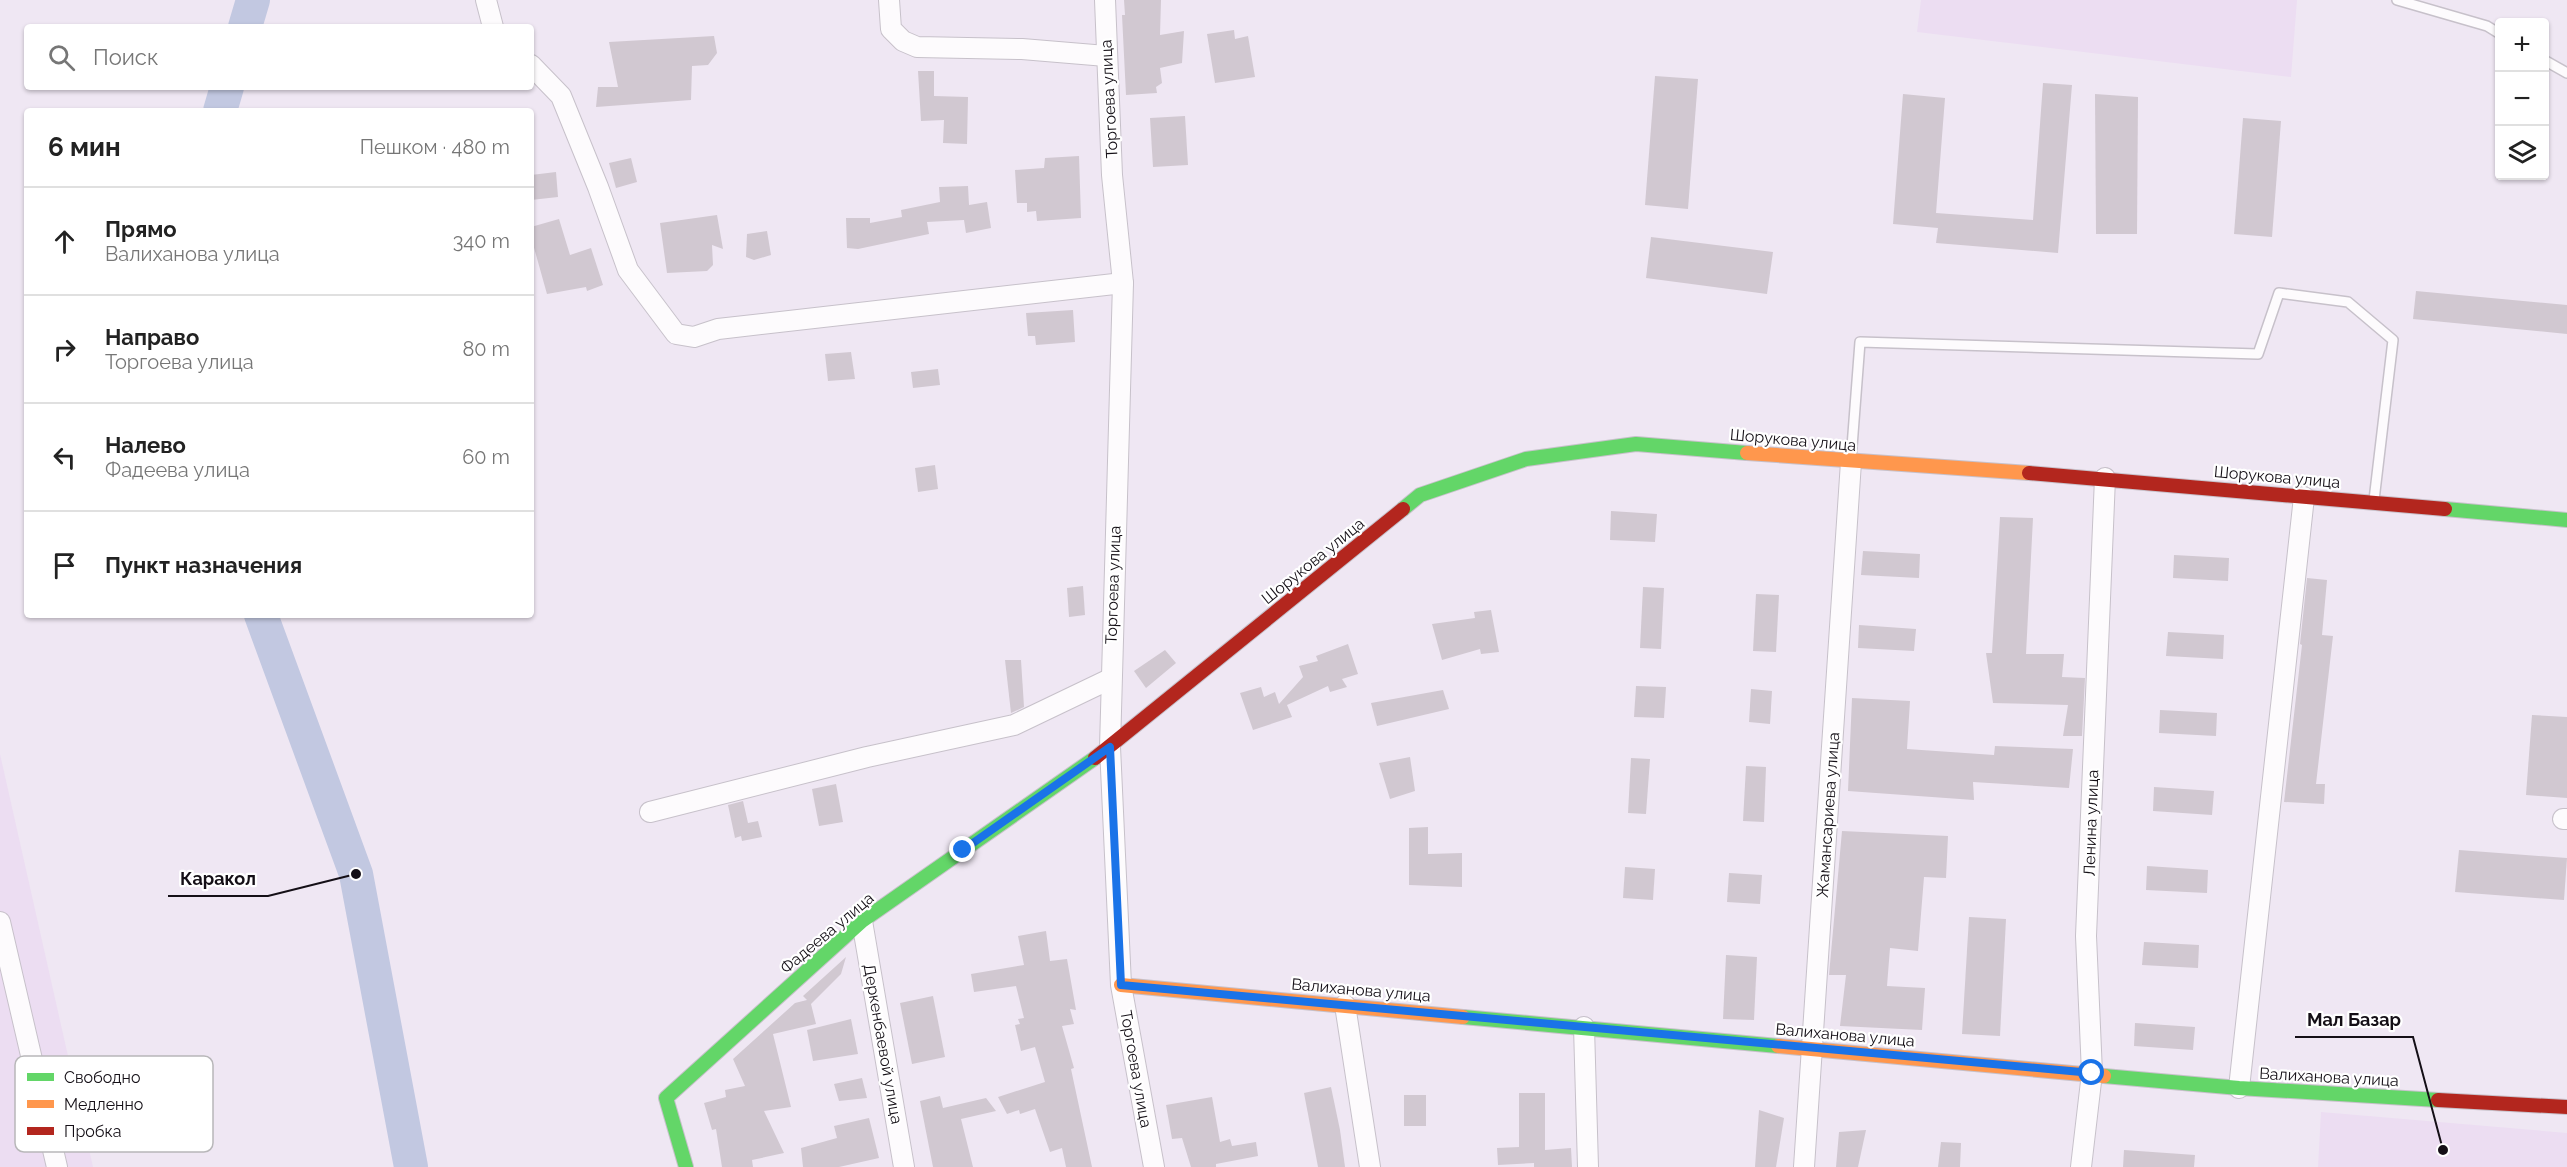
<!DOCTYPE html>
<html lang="ru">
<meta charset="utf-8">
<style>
:root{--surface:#fff;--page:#f6f6f6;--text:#222;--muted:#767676;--line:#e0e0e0}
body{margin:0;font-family:Raleway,sans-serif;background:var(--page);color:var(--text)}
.controls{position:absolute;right:18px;top:18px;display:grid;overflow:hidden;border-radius:6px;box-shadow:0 2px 4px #0004}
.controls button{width:54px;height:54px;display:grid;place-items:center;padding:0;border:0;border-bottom:2px solid var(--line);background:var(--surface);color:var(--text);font:30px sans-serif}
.stop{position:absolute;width:18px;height:18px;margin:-14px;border:4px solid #1a73e8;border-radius:50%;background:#fff}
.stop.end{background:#1a73e8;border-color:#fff;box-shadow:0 2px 6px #0008}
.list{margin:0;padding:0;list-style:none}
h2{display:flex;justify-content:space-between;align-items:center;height:78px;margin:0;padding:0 24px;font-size:26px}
h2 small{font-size:20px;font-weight:400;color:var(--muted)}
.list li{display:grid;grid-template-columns:39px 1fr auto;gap:18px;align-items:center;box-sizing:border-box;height:108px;padding:0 24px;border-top:2px solid var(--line)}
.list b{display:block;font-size:22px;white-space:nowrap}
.list p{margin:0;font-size:20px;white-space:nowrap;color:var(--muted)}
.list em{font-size:20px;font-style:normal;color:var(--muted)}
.icon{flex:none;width:33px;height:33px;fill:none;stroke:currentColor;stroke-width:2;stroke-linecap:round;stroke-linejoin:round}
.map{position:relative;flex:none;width:2567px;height:1167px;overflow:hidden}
.search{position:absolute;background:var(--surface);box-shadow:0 2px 4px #0004;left:24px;top:24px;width:510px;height:66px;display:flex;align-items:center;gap:15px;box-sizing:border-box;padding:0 21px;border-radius:6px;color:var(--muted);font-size:22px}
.panel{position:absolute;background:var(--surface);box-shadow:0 2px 4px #0004;left:24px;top:108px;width:510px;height:510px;border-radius:6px}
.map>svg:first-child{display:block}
.built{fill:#ecddf2}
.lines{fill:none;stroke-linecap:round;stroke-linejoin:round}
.river{stroke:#c2c8e1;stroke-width:34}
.building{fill:#d1c8d1}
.lane-casing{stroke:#c7c1ca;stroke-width:12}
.street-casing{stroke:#c7c1ca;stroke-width:22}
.fast-casing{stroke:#c7c1ca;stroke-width:16}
.slow-casing{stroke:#c7c1ca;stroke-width:16}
.jam-casing{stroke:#c7c1ca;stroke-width:16}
.lane{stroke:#fdfbfd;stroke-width:9}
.street{stroke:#fdfbfd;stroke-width:20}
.fast{stroke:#63d668;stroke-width:14}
.slow{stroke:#ff974d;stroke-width:14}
.jam{stroke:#b3261e;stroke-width:14}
.route{stroke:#1a73e8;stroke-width:8}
.labels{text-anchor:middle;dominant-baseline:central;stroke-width:4.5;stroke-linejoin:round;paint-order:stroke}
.street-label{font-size:16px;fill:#140f16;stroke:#fff}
.key{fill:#fff;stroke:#b8b7b9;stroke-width:1.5}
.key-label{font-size:16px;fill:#140f16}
.leader{fill:none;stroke:#140f16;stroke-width:2}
.callout-dot{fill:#140f16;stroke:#fff;stroke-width:2}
.callout-label{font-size:18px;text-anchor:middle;font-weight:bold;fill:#140f16;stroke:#fff;stroke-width:4.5;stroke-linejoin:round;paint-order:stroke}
</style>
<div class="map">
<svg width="2567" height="1167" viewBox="0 0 2567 1167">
<rect width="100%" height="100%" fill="#efe7f3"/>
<g class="built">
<path d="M1921,0H2297L2291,77L1917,32Z"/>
<path d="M0,754L93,1167H0Z"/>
<path d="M2321,1112L2567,1133V1167H2318Z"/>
</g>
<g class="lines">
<g class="river">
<path d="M245,27L253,0"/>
<path d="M220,111L227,87"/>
<path d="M261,615L356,874L411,1167"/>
</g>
</g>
<g class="building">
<path d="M1124,0H1161L1160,35L1184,31L1182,63L1160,68L1162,83L1156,87L1157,93L1126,95L1122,15H1125Z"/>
<path d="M1234,30L1235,39L1248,36L1255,77L1215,83L1207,34Z"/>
<path d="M714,36L717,53L708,65L692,66L691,100L596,107L598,87H618L609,42Z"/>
<path d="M918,71H934V96L968,97L967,144L943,143L944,120L921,121Z"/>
<path d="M1655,76L1698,79L1688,209L1645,205Z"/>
<path d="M2043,83L2072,85L2058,253L1936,243L1938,228L1893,224L1903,94L1945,98L1936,213L2033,220Z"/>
<path d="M2095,94L2138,97L2137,234H2096Z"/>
<path d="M1185,116L1188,165L1153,167L1150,118Z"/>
<path d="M2243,118L2281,121L2272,237L2234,234Z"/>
<path d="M1079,156L1081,218L1037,221L1036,211L1027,212V203H1017L1015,170L1044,168L1045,158Z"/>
<path d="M631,158L637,182L616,188L609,163Z"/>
<path d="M556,172L558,197L531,200V175Z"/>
<path d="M968,186L969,205L987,202L991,228L966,233L964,220L927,222L929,234L858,249L847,248L846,218H870V223L902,217L901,210L940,202L939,187Z"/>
<path d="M717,215L723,249L712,245L713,265L707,271L667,273L660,223Z"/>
<path d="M559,219L570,255L591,248L603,285L587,291L586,287L547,294L531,237V227Z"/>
<path d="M767,231L771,255L754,260L746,257L747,234Z"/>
<path d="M1651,237L1773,252L1767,294L1646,278Z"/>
<path d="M2416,291L2567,305V334L2413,319Z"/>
<path d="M1073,310L1075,342L1036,345L1035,336H1028L1026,313Z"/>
<path d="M851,352L855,379L828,381L825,354Z"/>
<path d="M938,369L940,385L913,388L911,372Z"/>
<path d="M935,465L938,489L918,492L915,468Z"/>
<path d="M1611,511L1657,514L1655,542L1610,540Z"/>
<path d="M2000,517L2033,518L2026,654H2064L2062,677L2085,678L2082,736H2063L2068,705L1993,703L1986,653H1992Z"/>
<path d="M1863,551L1920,554L1919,578L1861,575Z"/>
<path d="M2174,555L2229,558L2228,581L2173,578Z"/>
<path d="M2307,578L2327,580L2322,635L2333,636L2316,784H2325L2324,804L2284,802L2302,645L2300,644Z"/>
<path d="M1083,586L1085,615L1069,617L1067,588Z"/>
<path d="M1643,587L1664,588L1661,649L1640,648Z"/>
<path d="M1756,594L1779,595L1776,652L1753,651Z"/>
<path d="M1491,610L1499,652L1481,654L1480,649L1442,660L1432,624L1475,618L1474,612Z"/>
<path d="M1859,625L1916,629L1914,651L1858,648Z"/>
<path d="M2168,632L2224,635L2223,659L2166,656Z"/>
<path d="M1348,644L1358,674L1342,679L1347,687L1330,692L1328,686L1287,705L1292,717L1253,730L1240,693L1261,687L1264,697L1275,692L1279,704L1303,677L1299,666L1318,661L1316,656Z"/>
<path d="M1165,650L1176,663L1146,688L1134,671Z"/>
<path d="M1005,660H1021L1024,707L1011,713Z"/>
<path d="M1636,686L1666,687L1664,718L1634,717Z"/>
<path d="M1751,689L1772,691L1770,724L1749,722Z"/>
<path d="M1443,690L1449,709L1377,726L1371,703Z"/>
<path d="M1852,698L1910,701L1907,749L1994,755L1995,746L2073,749L2069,788L1973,782L1974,800L1848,791Z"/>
<path d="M2160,710L2217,713L2216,736L2159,733Z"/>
<path d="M2532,715L2567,717V798L2526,795Z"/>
<path d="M1410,757L1415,791L1390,799L1379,763Z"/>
<path d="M1631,758L1650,759L1646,814L1628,813Z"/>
<path d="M1746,766L1766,767L1764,822L1743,821Z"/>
<path d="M836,784L843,822L819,826L812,789Z"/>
<path d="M2154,787L2214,791L2212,815L2153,811Z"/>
<path d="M743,801L748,823L758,821L762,837L742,841L741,836L735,838L728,805Z"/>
<path d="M1428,827V854L1462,853V887L1409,885V828Z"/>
<path d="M1842,831L1948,836L1946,878L1924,877L1918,951L1890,948L1887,986L1925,988L1922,1030L1840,1026L1846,975H1829Z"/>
<path d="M2459,850L2567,858L2564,900L2455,892Z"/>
<path d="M2147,866L2208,870L2207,893L2146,890Z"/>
<path d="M1625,867L1655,869L1653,900L1623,898Z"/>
<path d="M1729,873L1762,875L1760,904L1727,902Z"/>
<path d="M1969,917L2006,919L2000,1036L1962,1034Z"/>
<path d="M1046,931L1050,961L1067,959L1076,1010L1070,1009L1074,1024L1062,1026L1074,1068L1071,1069L1092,1167H1066L1062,1148L1050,1152L1035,1109L1020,1114L1019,1110L1007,1114L998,1097L1045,1082L1035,1047L1021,1051L1015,1025L1020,1024L1018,1019L1024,1018L1016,986L974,992L971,974L1024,965L1018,936Z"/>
<path d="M2144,942L2199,945L2198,968L2142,965Z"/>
<path d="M1726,955L1757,957L1754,1020L1723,1019Z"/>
<path d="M846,957L841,974L811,1004L816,1024L773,1034L791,1107L764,1111L784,1153L752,1160L753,1167H722L716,1129L712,1130L704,1103L726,1097L725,1090L745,1086L733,1059L795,1003L807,1000L803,996Z"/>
<path d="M933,996L945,1057L912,1064L900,1003Z"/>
<path d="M851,1019L858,1054L813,1061L807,1030Z"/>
<path d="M2135,1023L2195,1027L2193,1050L2134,1046Z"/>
<path d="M862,1078L867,1098L839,1101L834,1084Z"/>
<path d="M1331,1087L1340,1130L1345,1167H1318L1304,1093Z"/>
<path d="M1519,1093H1545V1150L1571,1148L1572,1167H1534V1163L1498,1165L1497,1148L1519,1147Z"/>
<rect x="1404" y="1095" width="22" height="31"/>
<path d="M940,1096L943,1108L986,1098L996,1111L961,1119L973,1167H933L920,1101Z"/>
<path d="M1212,1097L1220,1142L1230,1139L1232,1146L1256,1142L1258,1156L1216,1164V1167H1191L1182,1138L1172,1139L1166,1105Z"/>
<path d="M1759,1110L1784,1118L1776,1167H1755Z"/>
<path d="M869,1118L879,1158L839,1167H803L801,1148L837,1138L834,1126Z"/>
<path d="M1866,1130L1858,1167H1836L1839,1132Z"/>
<path d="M1941,1142L1961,1143L1960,1167H1938Z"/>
<path d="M2124,1150L2195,1155L2194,1167H2123Z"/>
</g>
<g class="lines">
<g class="lane-casing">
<g id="lane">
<path d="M2397,0L2487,26L2500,34"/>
<path d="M2544,60L2567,73"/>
<path d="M1851,460L1860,342L2258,354L2279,293L2348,302L2393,340L2374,500"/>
</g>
</g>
<g class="street-casing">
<g id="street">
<path d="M486,0L493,27"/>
<path d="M889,0L891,29L903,41L917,47L1022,49L1106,56"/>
<path d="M1105,0L1112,175L1123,283L1110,747L1121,985L1154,1167"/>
<path d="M531,65L561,96L598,187L628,270L676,334L694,337L718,329L1123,283"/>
<path d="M650,812L867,757L1014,725L1110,679"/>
<path d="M2563,819H2567"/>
<path d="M862,921L904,1167"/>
<path d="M0,922L57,1167"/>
<path d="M1345,1005L1370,1167"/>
<path d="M1584,1027L1588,1167"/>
<path d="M2239,1088L2304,497"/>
<path d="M1804,1167L1851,462"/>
<path d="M2081,1167L2092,1073L2086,936L2105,478"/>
</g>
</g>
<g class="fast-casing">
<g id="fast">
<path d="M1403,509L1420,495L1526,459L1636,444L1747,453"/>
<path d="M2445,509L2567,520"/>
<path d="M1463,1017L1778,1046"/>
<path d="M2104,1076L2239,1088L2438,1100"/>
<path d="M686,1167L666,1098L862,921L1095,758"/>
</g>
</g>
<g class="slow-casing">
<g id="slow">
<path d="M1747,453L2029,473"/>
<path d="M1121,985L1463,1017"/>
<path d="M1778,1046L2104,1076"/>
</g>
</g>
<g class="jam-casing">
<g id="jam">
<path d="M2029,473L2445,509"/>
<path d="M1095,758L1403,509"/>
<path d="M2438,1100L2567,1107"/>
</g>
</g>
<use href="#lane" class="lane"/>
<use href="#street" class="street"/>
<use href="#fast" class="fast"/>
<use href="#slow" class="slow"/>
<use href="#jam" class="jam"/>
</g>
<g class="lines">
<path class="route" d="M963,850L1110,747L1121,985L2092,1073"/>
</g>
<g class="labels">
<g class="street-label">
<text transform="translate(1109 99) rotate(-93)">Торгоева улица</text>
<text transform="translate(1793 440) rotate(5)">Шорукова улица</text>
<text transform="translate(2277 477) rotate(5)">Шорукова улица</text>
<text transform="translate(1313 561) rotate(-39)">Шорукова улица</text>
<text transform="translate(1113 585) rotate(-88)">Торгоева улица</text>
<text transform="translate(1828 815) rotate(-86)">Жамансариева улица</text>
<text transform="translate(2091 823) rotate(-88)">Ленина улица</text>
<text transform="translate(827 933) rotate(-40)">Фадеева улица</text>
<text transform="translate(1361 990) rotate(5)">Валиханова улица</text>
<text transform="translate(1845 1035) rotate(5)">Валиханова улица</text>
<text transform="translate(883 1044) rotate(80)">Деркенбаевой улица</text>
<text transform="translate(1136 1069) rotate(80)">Торгоева улица</text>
<text transform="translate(2329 1077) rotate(3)">Валиханова улица</text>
</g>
</g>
<rect x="15" y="1056" width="198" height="96" rx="9" class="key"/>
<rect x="27" y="1073" width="27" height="8" fill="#63d668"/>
<rect x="27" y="1100" width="27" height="8" fill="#ff974d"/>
<rect x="27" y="1127" width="27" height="8" fill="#b3261e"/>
<g class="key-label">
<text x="64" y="1083">Свободно</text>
<text x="64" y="1110">Медленно</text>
<text x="64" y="1137">Пробка</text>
</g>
<path class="leader" d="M356 874L268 896H168M2443 1150L2413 1037H2295"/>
<g class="callout-dot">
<circle cx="356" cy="874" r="6"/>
<circle cx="2443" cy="1150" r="6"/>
</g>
<g class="callout-label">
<text x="218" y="885">Каракол</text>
<text x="2354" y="1026">Мал Базар</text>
</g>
</svg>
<div class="controls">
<button>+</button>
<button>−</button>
<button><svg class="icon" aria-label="layers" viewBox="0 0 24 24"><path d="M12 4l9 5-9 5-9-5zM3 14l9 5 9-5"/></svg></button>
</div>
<div class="stop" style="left:2092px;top:1073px"></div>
<div class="stop end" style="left:963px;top:850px"></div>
<div class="search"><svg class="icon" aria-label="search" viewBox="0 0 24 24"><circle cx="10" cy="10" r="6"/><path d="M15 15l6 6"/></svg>Поиск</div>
<section class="panel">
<h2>6 мин<small>Пешком · 480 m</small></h2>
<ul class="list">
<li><svg class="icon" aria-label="ahead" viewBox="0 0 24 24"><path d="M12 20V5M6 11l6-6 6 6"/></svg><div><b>Прямо</b><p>Валиханова улица</p></div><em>340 m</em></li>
<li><svg class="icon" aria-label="right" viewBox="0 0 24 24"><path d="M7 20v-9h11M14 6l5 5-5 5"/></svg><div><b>Направо</b><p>Торгоева улица</p></div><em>80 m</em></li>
<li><svg class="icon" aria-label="left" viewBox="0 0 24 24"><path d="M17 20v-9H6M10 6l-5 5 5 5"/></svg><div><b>Налево</b><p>Фадеева улица</p></div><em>60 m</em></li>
<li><svg class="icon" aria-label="arrive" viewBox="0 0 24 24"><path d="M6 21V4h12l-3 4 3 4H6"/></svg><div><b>Пункт назначения</b></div></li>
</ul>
</section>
</div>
